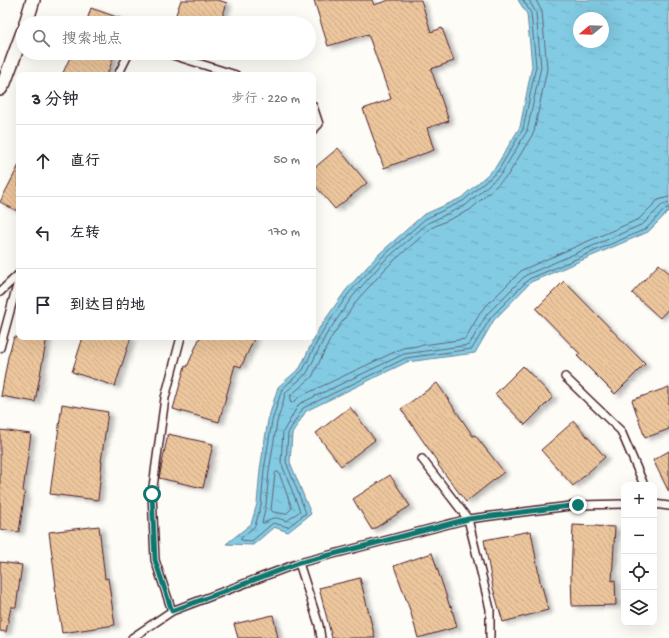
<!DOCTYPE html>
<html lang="zh">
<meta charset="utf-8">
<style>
:root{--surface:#fff;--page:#f7f7f7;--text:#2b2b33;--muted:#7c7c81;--line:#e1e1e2}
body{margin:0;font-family:"Gochi Hand","LXGW WenKai TC",sans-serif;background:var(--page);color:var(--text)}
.controls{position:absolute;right:12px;bottom:12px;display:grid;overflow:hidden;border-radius:8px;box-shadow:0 4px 16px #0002}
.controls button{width:36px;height:36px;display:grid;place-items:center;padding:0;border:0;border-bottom:1px solid var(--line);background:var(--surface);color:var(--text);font:20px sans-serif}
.compass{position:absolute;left:573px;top:12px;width:36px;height:36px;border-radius:50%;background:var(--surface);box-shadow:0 4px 16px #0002;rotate:251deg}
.stop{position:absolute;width:12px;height:12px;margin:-9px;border:3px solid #0f766e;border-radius:50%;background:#fff}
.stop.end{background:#0f766e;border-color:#fff;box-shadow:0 1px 4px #0008}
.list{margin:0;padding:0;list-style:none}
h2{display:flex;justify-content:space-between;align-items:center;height:52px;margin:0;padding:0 16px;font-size:17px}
h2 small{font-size:13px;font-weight:400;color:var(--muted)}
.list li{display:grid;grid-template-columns:26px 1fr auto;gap:12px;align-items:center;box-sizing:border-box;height:72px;padding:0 16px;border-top:1px solid var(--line)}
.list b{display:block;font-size:15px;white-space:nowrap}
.list em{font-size:13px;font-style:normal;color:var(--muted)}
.icon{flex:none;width:22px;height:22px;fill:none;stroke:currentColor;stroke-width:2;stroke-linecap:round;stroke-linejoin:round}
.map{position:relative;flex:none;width:669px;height:638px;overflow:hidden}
.search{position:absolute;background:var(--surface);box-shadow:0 4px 16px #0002;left:16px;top:16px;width:300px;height:44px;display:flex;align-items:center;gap:10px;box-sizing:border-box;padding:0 14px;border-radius:22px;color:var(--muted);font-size:15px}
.panel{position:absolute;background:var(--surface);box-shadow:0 4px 16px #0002;left:16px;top:72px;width:300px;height:268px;border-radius:8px}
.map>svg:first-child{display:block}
.water{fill:url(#water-ripples);stroke:#6c8699;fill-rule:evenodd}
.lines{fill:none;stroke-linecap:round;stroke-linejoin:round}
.shore{stroke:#606475;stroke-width:1}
.building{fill:url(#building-back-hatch);stroke:#4a1f2b;filter:url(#shadow)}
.lane-casing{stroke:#4a1f2b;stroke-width:10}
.street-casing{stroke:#4a1f2b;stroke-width:16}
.lane{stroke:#fdfcf7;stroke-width:7}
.street{stroke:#fdfcf7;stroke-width:13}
.route{stroke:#0f766e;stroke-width:5}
</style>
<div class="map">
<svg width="669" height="638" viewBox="0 0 669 638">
<defs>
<pattern id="water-ripples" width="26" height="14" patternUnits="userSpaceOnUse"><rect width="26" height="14" fill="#82cbe3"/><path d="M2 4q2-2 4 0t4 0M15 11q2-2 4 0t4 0" fill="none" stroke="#72aec3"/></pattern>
<pattern id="building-back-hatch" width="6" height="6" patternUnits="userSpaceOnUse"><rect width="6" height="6" fill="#ecc69c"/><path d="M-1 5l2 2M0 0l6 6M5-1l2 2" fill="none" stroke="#ccaa87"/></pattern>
<filter id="shadow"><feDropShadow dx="4.5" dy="2.5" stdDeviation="2" flood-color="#0004"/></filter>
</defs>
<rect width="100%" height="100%" fill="#fdfcf7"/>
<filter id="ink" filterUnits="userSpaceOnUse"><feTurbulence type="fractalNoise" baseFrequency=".025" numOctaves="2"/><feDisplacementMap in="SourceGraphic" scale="8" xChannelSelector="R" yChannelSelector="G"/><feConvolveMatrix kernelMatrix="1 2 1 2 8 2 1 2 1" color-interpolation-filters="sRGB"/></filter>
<g filter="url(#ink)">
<path class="water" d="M518,0H669V211L648,232L531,282L494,320L475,353L407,362L306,411L292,434L290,462L311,514L288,532L274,527L253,545L226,544L251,524L257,504L260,469L268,420L278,387L300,368L318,330L346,290L378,255L423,215L461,198L495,168L520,127L532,66L527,14ZM579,18H603V42H579Z"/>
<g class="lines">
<g class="shore">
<path d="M523,0L531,13L536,66L523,129L498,171L463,201L425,219L381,258L349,293L322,332L303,370L282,389L272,421L264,470L261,505L255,526L241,538V540L252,541L273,523L288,527L306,513L286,462L288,433L303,408L406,358L472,349L491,317L529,279L646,229L665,209L669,208"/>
<path d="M529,0L536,13L541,67L527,131L501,174L466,205L428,223L384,261L353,296L326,335L307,373L286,392L277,422L269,471L266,505L262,523H265C274,515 276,518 287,521L300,511L281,462L283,432L299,404L404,354L469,345L487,314L526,275L643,224L662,205L669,203"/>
<path d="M536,0L542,12L547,69L534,132L508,175L470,210L431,228L388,266L358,299L331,338L312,377L291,395L290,402L293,403L299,397L403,348L465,339L482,310L522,270L639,219L658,200L669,197"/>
<path d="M277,472L279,473L292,508L286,514L273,512L271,510L275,474Z"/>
</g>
</g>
<g class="building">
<path d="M181,0H218L227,3L220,23H173Z"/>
<path d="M314,0H372L374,5L389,0H421L431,32L442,28L454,61L431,69L449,121L427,128L434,150L384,168L363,109L391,99L368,34L328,46Z"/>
<path d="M91,8L128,21V23H86Z"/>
<path d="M72,53H115L107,75H62Z"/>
<path d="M338,148L367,183L335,209L313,183V169Z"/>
<path d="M19,165V212L0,202Z"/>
<path d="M659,264L669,273V308L660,318L632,293Z"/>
<path d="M564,281L645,364L615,394L577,356L580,354L536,309Z"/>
<path d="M14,337H47L35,402L1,396L8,357Z"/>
<path d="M83,337H131L115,386L72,372Z"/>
<path d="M200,337H255L241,367L235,365L219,422L173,409L185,366L187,367Z"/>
<path d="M523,366L553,397L525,425L495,394Z"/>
<path d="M437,383L473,436L475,435L504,472L466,502L438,465L439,464L401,409Z"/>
<path d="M669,387V429L645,438L632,400Z"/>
<path d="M62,404L108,412L101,462H102L98,500L50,494Z"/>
<path d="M350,407L375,440L341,466L316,433Z"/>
<path d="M574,421L605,457L573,486L541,450Z"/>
<path d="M0,430L31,434L23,491L25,492L19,532L0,529Z"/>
<path d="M168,434L213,444L203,488L159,478Z"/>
<path d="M669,451V492L653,460Z"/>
<path d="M390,475L410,506L372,530L353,499Z"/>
<path d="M573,525L615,527L612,581L615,580L616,605L572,606L571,576Z"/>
<path d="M99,526L105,579L108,578L115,625L62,633L55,586H56L49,532Z"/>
<path d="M531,531L541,587L542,586L548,610L503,622L493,588L484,540Z"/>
<path d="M432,553L450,607L451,606L457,627L418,638L410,610L394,566Z"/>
<path d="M0,562L22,565L16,607H11L6,632L0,631Z"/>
<path d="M360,578L375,638H332L319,588Z"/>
<path d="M273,615L278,638H238L234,624Z"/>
</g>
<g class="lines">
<g class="lane-casing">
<g id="lane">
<path d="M166,53L236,75"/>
<path d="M118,75L129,53"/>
<path d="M313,106L319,124L313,130"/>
<path d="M0,292L19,274"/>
<path d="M0,348L19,278"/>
<path d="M565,377L621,431L644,485"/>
<path d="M422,459L468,519L490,609V638"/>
<path d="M654,504L669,506"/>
<path d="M299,563L319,625L321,638"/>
<path d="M172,611L155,560L152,494L165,398L181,337"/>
<path d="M132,638L172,611L299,563L468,519L578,505L624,504"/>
</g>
</g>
<g class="street-casing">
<g id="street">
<path d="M26,23L33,0"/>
<path d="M0,89L4,83L23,32"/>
</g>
</g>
<use href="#lane" class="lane"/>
<use href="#street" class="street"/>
</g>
</g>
<g class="lines" filter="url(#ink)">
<path class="route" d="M152,494L155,560L172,611L299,563L468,519L578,505"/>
</g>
</svg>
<div class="controls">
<button>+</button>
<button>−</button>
<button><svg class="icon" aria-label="locate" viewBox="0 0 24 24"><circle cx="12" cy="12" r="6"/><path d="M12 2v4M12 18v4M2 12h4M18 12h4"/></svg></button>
<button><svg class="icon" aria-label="layers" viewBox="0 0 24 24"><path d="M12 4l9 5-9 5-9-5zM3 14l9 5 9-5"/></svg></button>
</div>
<svg class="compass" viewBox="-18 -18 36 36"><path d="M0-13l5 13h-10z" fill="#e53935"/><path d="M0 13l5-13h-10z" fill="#7c7c81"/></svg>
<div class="stop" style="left:152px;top:494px"></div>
<div class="stop end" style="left:578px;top:505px"></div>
<div class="search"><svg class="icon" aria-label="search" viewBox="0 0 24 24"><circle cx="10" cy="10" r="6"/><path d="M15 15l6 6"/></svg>搜索地点</div>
<section class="panel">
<h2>3 分钟<small>步行 · 220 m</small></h2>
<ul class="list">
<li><svg class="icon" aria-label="ahead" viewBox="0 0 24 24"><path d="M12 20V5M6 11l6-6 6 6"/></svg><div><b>直行</b></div><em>50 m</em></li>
<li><svg class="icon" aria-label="left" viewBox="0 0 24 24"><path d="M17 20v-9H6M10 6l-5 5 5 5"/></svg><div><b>左转</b></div><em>170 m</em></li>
<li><svg class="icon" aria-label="arrive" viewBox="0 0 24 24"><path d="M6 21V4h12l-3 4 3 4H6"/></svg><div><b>到达目的地</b></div></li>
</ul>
</section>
</div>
